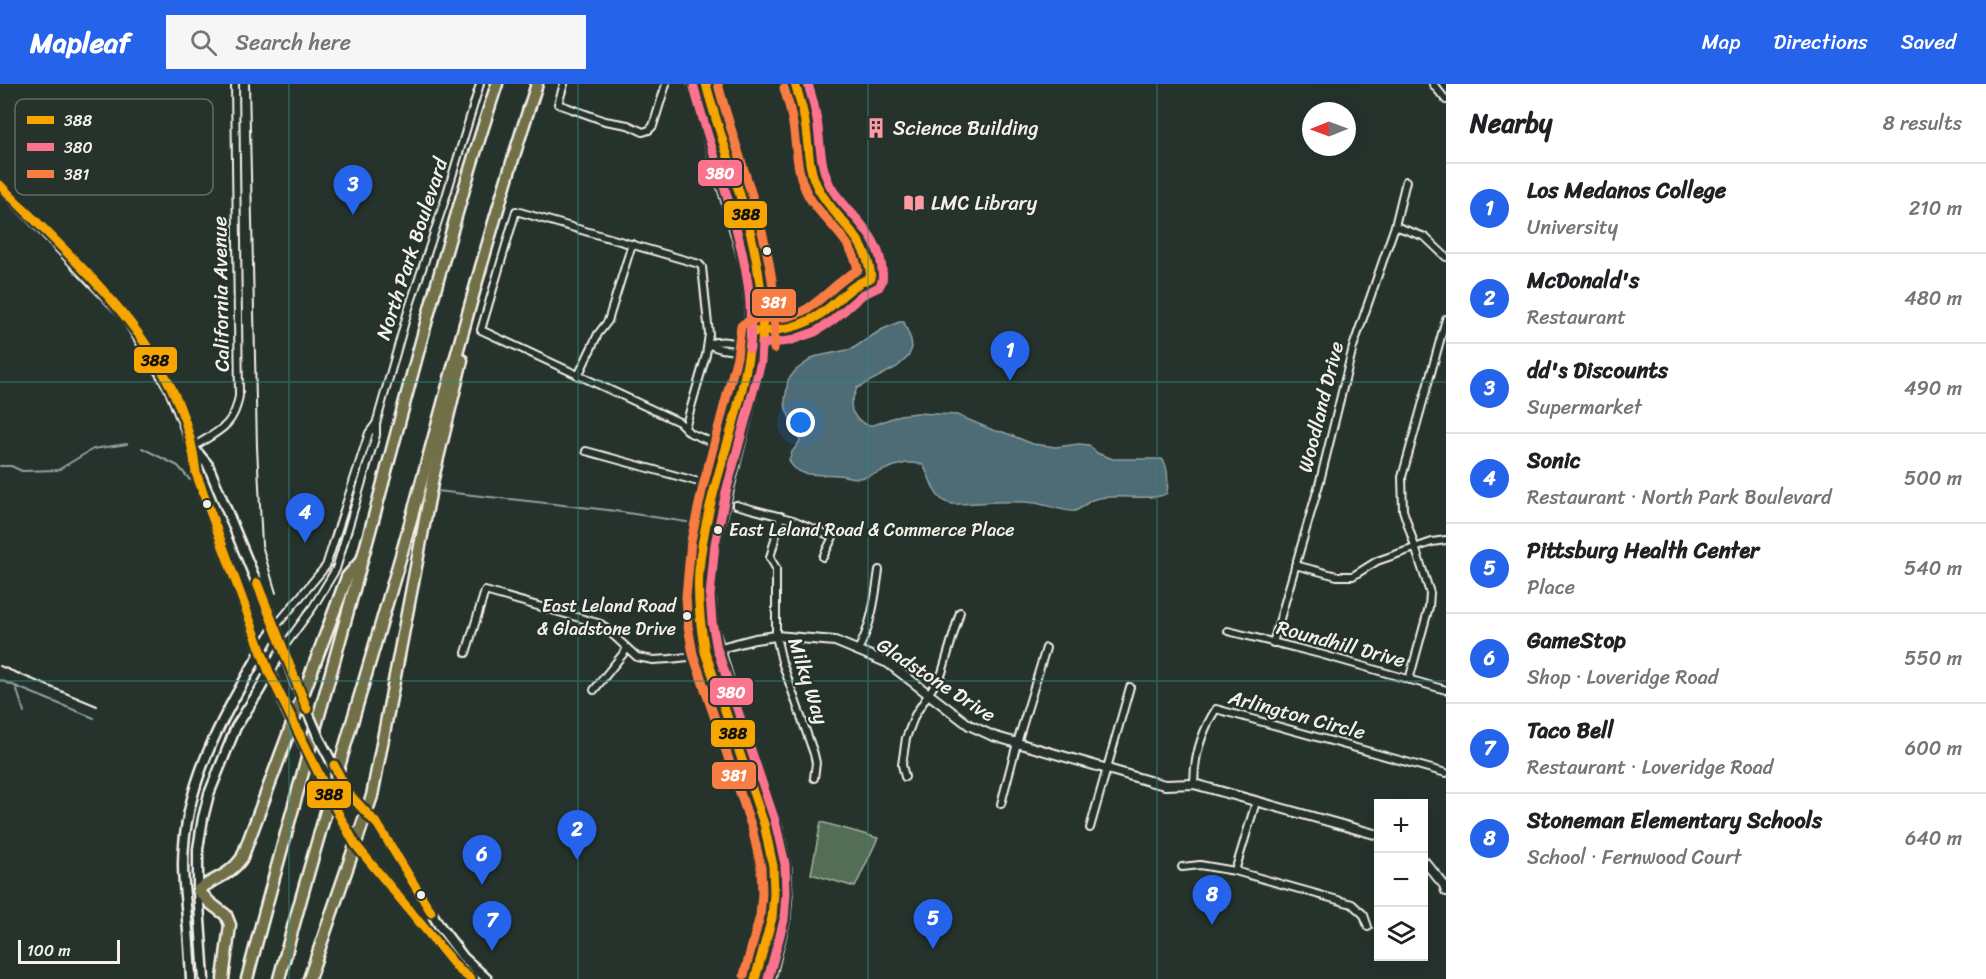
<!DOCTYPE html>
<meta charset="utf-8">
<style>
:root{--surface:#fff;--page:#f6f6f6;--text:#202124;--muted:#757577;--line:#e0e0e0;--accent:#2563eb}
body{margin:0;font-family:Sriracha,sans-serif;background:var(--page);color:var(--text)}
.controls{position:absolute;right:18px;bottom:18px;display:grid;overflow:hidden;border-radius:0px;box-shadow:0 6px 24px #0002}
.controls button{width:54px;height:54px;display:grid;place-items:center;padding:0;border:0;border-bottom:2px solid var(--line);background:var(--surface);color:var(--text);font:30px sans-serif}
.compass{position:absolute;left:1302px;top:18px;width:54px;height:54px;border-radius:50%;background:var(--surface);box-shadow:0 6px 24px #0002;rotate:269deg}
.scale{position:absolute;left:18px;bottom:15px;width:102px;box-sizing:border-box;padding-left:6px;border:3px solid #f4f1e8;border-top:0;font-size:16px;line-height:21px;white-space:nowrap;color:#f4f1e8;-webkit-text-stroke:4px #26332d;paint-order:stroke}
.you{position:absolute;left:801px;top:339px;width:21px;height:21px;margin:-15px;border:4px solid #fff;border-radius:50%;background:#1a73e8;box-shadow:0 0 0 9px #1a73e833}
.badge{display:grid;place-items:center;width:39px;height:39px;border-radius:50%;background:var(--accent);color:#fff;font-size:20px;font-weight:700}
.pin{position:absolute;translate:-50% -50px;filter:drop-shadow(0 2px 3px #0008)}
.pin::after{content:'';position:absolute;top:32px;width:21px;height:18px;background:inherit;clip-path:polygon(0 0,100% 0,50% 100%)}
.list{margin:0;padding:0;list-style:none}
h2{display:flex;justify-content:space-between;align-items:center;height:78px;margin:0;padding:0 24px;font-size:26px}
h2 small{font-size:20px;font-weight:400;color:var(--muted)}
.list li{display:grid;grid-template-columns:39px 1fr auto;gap:18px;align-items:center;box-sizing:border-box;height:90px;padding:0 24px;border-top:2px solid var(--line)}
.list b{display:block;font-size:22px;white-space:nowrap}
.list p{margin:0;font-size:20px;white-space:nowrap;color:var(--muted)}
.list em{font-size:20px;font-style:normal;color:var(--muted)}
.icon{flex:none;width:33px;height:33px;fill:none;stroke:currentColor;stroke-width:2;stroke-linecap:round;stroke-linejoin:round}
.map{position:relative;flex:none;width:1446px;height:895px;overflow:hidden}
header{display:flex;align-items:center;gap:36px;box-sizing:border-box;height:84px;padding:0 30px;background:var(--accent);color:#fff}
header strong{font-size:28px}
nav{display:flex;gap:33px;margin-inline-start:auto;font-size:21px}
.search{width:420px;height:54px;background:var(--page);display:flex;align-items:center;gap:15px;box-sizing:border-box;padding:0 21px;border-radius:0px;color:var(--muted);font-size:22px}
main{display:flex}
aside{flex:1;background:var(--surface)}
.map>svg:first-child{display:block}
.green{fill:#536e55;stroke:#a4b09e;stroke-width:1.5}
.water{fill:#4e6c74;stroke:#90a1a2;stroke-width:1.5}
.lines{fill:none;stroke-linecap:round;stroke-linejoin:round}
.stream{stroke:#90a1a2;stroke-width:2}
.minor-casing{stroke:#f4f1e8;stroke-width:10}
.tertiary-casing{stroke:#f4f1e8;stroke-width:12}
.secondary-casing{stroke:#f4f1e8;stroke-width:13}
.motorway-casing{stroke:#f4f1e8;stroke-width:15}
.minor{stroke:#26332d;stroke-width:6}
.tertiary{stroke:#26332d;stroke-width:8}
.secondary{stroke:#26332d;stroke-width:8}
.motorway{stroke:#71704a;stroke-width:10}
.rail{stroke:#f4f1e8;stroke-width:2}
.secondary-bridge-casing{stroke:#f4f1e8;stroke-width:13;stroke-linecap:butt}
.secondary-bridge{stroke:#26332d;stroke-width:8}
.bus-1-casing{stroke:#26332d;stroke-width:14}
.bus-2-casing{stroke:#26332d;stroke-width:14}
.bus-3-casing{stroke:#26332d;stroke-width:14}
.bus-1{stroke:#f7a600;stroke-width:9}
.bus-2{stroke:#fc738d;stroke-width:9}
.bus-3{stroke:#f77d43;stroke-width:9}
.grid{fill:none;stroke:#318880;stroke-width:1.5;stroke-opacity:0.55}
.bus-dot{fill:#f4f1e8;stroke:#26332d;stroke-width:2}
.labels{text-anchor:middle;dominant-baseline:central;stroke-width:4.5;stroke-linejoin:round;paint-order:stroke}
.bus-label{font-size:18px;fill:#f4f1e8;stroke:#26332d;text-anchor:start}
.poi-label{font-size:20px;fill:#f4f1e8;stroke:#26332d;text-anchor:start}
.street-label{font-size:20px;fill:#f4f1e8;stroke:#26332d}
.key{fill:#26332d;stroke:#646c65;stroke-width:1.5}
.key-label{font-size:16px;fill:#f4f1e8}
.line-badge{stroke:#26332d;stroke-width:2}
.badge-label{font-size:16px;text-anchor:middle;font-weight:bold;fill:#fff}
.pale-badge-label{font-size:16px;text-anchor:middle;font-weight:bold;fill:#111}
</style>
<header>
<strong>Mapleaf</strong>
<div class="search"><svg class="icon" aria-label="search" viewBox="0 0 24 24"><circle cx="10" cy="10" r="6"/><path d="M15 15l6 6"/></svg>Search here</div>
<nav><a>Map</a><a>Directions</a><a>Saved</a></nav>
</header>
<main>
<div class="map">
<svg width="1446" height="895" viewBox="0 0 1446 895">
<rect width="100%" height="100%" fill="#26332d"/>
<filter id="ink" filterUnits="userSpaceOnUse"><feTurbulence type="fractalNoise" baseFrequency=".0167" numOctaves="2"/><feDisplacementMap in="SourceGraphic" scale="12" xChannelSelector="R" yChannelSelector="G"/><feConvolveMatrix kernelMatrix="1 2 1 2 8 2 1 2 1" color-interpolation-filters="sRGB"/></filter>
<g filter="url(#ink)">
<path class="green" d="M821,738L878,754L855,803L811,790Z"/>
<path class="water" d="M899,238H904L911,256L912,264L908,273L897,283L857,304L851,319L852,327L857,335L867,341H874L900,331L917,329L957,331L995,347L1003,348L1033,360L1056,363L1079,360L1089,361L1097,369L1113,375H1162C1169,382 1168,399 1167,409C1156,418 1113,409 1095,415C1087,417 1082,425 1075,427C1070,429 1043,420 1035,419C1007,415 980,420 952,420C933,417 932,395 923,381C901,374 885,388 865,393C854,396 848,392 838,391C821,389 797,396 789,376L792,368L800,357L786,325L785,317L788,296L796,286L814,273L852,265L881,246Z"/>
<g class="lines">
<g class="stream">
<path d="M142,364L178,382L190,396"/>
<path d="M0,382H11L22,387L58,386L93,365L127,360"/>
<path d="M437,407L608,426L693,439"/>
<path d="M0,596L94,634"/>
<path d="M16,603L24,628"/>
</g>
<g class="minor-casing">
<g id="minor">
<path d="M564,0L558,20L605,37L628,41L643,48L649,46L653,42L666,0"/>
<path d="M1433,0L1446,16"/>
<path d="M1395,142L1425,153L1446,173"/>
<path d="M750,264C737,269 720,266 708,260C727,253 743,263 762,265"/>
<path d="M578,292L598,250L608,237L632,160"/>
<path d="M685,344L706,271L709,250L702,183L699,180L516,127L481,246L679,338L690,349L726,364"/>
<path d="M193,363C218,347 234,343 239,312L235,0"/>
<path d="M586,367L728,406"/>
<path d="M736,421L793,436L833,453L823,473"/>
<path d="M781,432L770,474L776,484V552L782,578L814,670L816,679L814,694"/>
<path d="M1295,481L1337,492H1353L1377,477L1432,458L1446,456"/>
<path d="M275,543L326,482L369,349L375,341"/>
<path d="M1228,547L1320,570L1446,606"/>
<path d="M1273,559L1320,397L1353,263L1395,142L1406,97"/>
<path d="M283,564L313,523L336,485L376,351V340L408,227L444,119L480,0"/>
<path d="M858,566C872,540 875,515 879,486"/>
<path d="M466,569L485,507L601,540L637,573L653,576L670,575L688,573L705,568"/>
<path d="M1409,596L1429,523L1430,509L1403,426L1402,393L1446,235"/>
<path d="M594,606L627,565"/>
<path d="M905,693L902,681L906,654L915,631L942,589L960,528"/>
<path d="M1194,700C1194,674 1202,647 1216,625L1446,689"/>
<path d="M1001,720L1017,659L1046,564"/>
<path d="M1090,744L1130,603"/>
<path d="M1182,783L1200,781L1235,787L1352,820L1364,831L1368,843"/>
<path d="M1235,787L1256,718"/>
</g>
</g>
<g class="tertiary-casing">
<g id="tertiary">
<path d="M705,568L755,555L776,552L835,557L888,579L969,641L993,652L1149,697L1165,701L1194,700L1378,751"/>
<path d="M1424,777L1444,801L1446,807"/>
</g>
</g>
<g class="secondary-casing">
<g id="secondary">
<path d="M693,0L746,185C751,216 751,244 749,275L702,461L697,501V524L705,568L762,733L772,775L774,807L772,834L766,862L755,895"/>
<path d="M706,0L758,180L764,214V248L760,280L717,451L712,475L710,502L712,540L735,618L777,743L786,784L787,811L785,835L770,895"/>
<path d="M0,101L125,232L131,241L169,303L193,363L196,389L261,567L286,625"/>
<path d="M193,363L208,381L275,543L295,598"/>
<path d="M348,709L378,741L439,841L463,873L487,895"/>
<path d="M339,731L355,760L458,885L471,895"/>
<path d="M191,895C190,875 189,855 187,835C186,817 183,799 183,780C184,689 232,619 275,543"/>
<path d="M204,895L198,806V765L203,734L209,710L236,643L259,607L283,564"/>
</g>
</g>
<g class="motorway-casing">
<g id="motorway">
<path d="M223,895L230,841L226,831L210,819L198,806C216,793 228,793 242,774L347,493L360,478"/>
<path d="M247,895C283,755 324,616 362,476C406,317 445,157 497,0"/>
<path d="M279,895C317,752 361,610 402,468C446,312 486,154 537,0"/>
<path d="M309,895L372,712L433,394L462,276"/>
</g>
</g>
<use href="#minor" class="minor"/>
<use href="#tertiary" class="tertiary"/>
<use href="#secondary" class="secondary"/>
<use href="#motorway" class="motorway"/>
<g class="rail">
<path d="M249,0L257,363L262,461L276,509"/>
<path d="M0,582L97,622"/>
</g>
<g class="secondary-bridge-casing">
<g id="secondary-bridge">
<path d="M295,598L319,654L348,709"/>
<path d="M286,625L339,731"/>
</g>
</g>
<use href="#secondary-bridge" class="secondary-bridge"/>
<g class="bus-1-casing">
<g id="bus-1">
<path d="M706,0C723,66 752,132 760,200C763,222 763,243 762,265"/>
<path d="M0,101C79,183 185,268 196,389L269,588L339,731L355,760L458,885L471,895"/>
<path d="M257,499L307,625"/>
<path d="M334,681L348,709L378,741L431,828"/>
<path d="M755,895L772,834L774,809L773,782L764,740L705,568C700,540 697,514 699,486C706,404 745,329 751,248C779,247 804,244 826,226C841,214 852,200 871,194C868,152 836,138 818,104C808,86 809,65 806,45C804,29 800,15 795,0"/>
</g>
</g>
<g class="bus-2-casing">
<g id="bus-2">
<path d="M694,3C711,69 738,133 748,200C751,221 751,243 750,265"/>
<path d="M768,895L784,836L786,809L785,780L775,737L717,565L712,538L710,512L715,460L726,408L761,278L762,260L789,257L815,248L832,237L862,211L879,203C883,197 883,193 882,186C880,152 852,133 834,108C819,86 821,61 817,36C815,24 812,12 808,0"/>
</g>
</g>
<g class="bus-3-casing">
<g id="bus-3">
<path d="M718,0C735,65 762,129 772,196C775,219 775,242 774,265"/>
<path d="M744,891L760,832L762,809L761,783L752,744L693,570L688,542L686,513L691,457L703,402L737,273L741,242C750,232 777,236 791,232C818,224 834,198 858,186C853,156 824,137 809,113C796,90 797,65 793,40C791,28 788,16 784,4"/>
</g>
</g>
<use href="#bus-1" class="bus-1"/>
<use href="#bus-2" class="bus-2"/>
<use href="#bus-3" class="bus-3"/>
</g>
</g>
<path class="grid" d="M289,0V895M578,0V895M868,0V895M1157,0V895M0,298H1446M0,597H1446"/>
<defs>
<g id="building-bare" transform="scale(1.62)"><path d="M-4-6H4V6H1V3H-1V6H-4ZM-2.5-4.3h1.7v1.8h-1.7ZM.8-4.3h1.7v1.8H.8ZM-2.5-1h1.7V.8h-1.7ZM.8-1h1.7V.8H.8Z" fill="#ff9aa2" stroke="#26332d" stroke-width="2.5" paint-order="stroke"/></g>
<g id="library-bare" transform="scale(1.62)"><path d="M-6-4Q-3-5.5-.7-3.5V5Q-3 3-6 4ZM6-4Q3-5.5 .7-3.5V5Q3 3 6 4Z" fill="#ff9aa2" stroke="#26332d" stroke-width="2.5" paint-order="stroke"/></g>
</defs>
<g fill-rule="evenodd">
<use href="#building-bare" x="876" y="44"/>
<use href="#library-bare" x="914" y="119"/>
</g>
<g class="bus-dot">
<circle cx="767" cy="167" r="5"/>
<circle cx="207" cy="420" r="5"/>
<circle cx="718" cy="446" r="5"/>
<circle cx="687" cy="532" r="5"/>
<circle cx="421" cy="811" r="5"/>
</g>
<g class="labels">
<g class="bus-label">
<text x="729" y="446">East Leland Road &amp; Commerce Place</text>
<text x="676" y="522" text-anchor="end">East Leland Road<tspan x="676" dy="23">&amp; Gladstone Drive</tspan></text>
</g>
<g class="poi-label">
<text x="893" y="44">Science Building</text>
<text x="931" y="119">LMC Library</text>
</g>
<g class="street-label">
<text transform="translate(412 165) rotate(-72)">North Park Boulevard</text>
<text transform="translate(221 210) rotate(-91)">California Avenue</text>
<text transform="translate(1321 323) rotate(-76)">Woodland Drive</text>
<text transform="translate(1341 560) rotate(15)">Roundhill Drive</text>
<text transform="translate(936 596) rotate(33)">Gladstone Drive</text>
<text transform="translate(808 597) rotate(72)">Milky Way</text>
<text transform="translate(1297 631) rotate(15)">Arlington Circle</text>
</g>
</g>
<rect x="15" y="15" width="198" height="96" rx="9" class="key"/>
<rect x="27" y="32" width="27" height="8" fill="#f7a600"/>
<rect x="27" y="59" width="27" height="8" fill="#fc738d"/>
<rect x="27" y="86" width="27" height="8" fill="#f77d43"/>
<g class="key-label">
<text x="64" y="42">388</text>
<text x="64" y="69">380</text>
<text x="64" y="96">381</text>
</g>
<g class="line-badge">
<rect x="697" y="75" width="46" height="28" rx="6" fill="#fc738d"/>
<rect x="723" y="116" width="45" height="29" rx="6" fill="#f7a600"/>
<rect x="751" y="204" width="46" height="29" rx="6" fill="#f77d43"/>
<rect x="133" y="262" width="45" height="28" rx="6" fill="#f7a600"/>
<rect x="709" y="593" width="45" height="29" rx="6" fill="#fc738d"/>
<rect x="710" y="635" width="46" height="29" rx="6" fill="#f7a600"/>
<rect x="711" y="677" width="46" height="29" rx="6" fill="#f77d43"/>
<rect x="306" y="696" width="46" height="29" rx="6" fill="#f7a600"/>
</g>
<g class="badge-label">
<text x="720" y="95">380</text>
<text x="774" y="224">381</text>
<text x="731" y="614">380</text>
<text x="734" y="697">381</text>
</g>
<g class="pale-badge-label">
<text x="746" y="136">388</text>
<text x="155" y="282">388</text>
<text x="733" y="655">388</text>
<text x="329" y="716">388</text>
</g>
</svg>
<div class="controls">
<button>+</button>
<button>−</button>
<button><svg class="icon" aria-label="layers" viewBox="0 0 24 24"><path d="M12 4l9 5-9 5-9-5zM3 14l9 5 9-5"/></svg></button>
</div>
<svg class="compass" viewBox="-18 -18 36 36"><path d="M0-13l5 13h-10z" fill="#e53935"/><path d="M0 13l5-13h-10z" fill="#757577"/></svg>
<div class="scale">100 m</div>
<div class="you"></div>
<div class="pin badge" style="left:1010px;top:297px">1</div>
<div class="pin badge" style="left:577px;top:776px">2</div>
<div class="pin badge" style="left:353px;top:131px">3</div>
<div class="pin badge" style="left:305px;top:459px">4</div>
<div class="pin badge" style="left:933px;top:865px">5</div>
<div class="pin badge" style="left:482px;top:801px">6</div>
<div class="pin badge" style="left:492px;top:867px">7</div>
<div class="pin badge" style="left:1212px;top:841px">8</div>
</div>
<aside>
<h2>Nearby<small>8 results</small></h2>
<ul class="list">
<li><span class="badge">1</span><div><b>Los Medanos College</b><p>University</p></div><em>210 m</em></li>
<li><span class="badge">2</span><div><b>McDonald's</b><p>Restaurant</p></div><em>480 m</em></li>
<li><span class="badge">3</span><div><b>dd's Discounts</b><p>Supermarket</p></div><em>490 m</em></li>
<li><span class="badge">4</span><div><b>Sonic</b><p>Restaurant · North Park Boulevard</p></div><em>500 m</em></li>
<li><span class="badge">5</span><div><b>Pittsburg Health Center</b><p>Place</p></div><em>540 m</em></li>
<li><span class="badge">6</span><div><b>GameStop</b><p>Shop · Loveridge Road</p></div><em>550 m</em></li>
<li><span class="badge">7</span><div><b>Taco Bell</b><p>Restaurant · Loveridge Road</p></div><em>600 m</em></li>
<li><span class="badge">8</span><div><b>Stoneman Elementary Schools</b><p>School · Fernwood Court</p></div><em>640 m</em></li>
</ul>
</aside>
</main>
